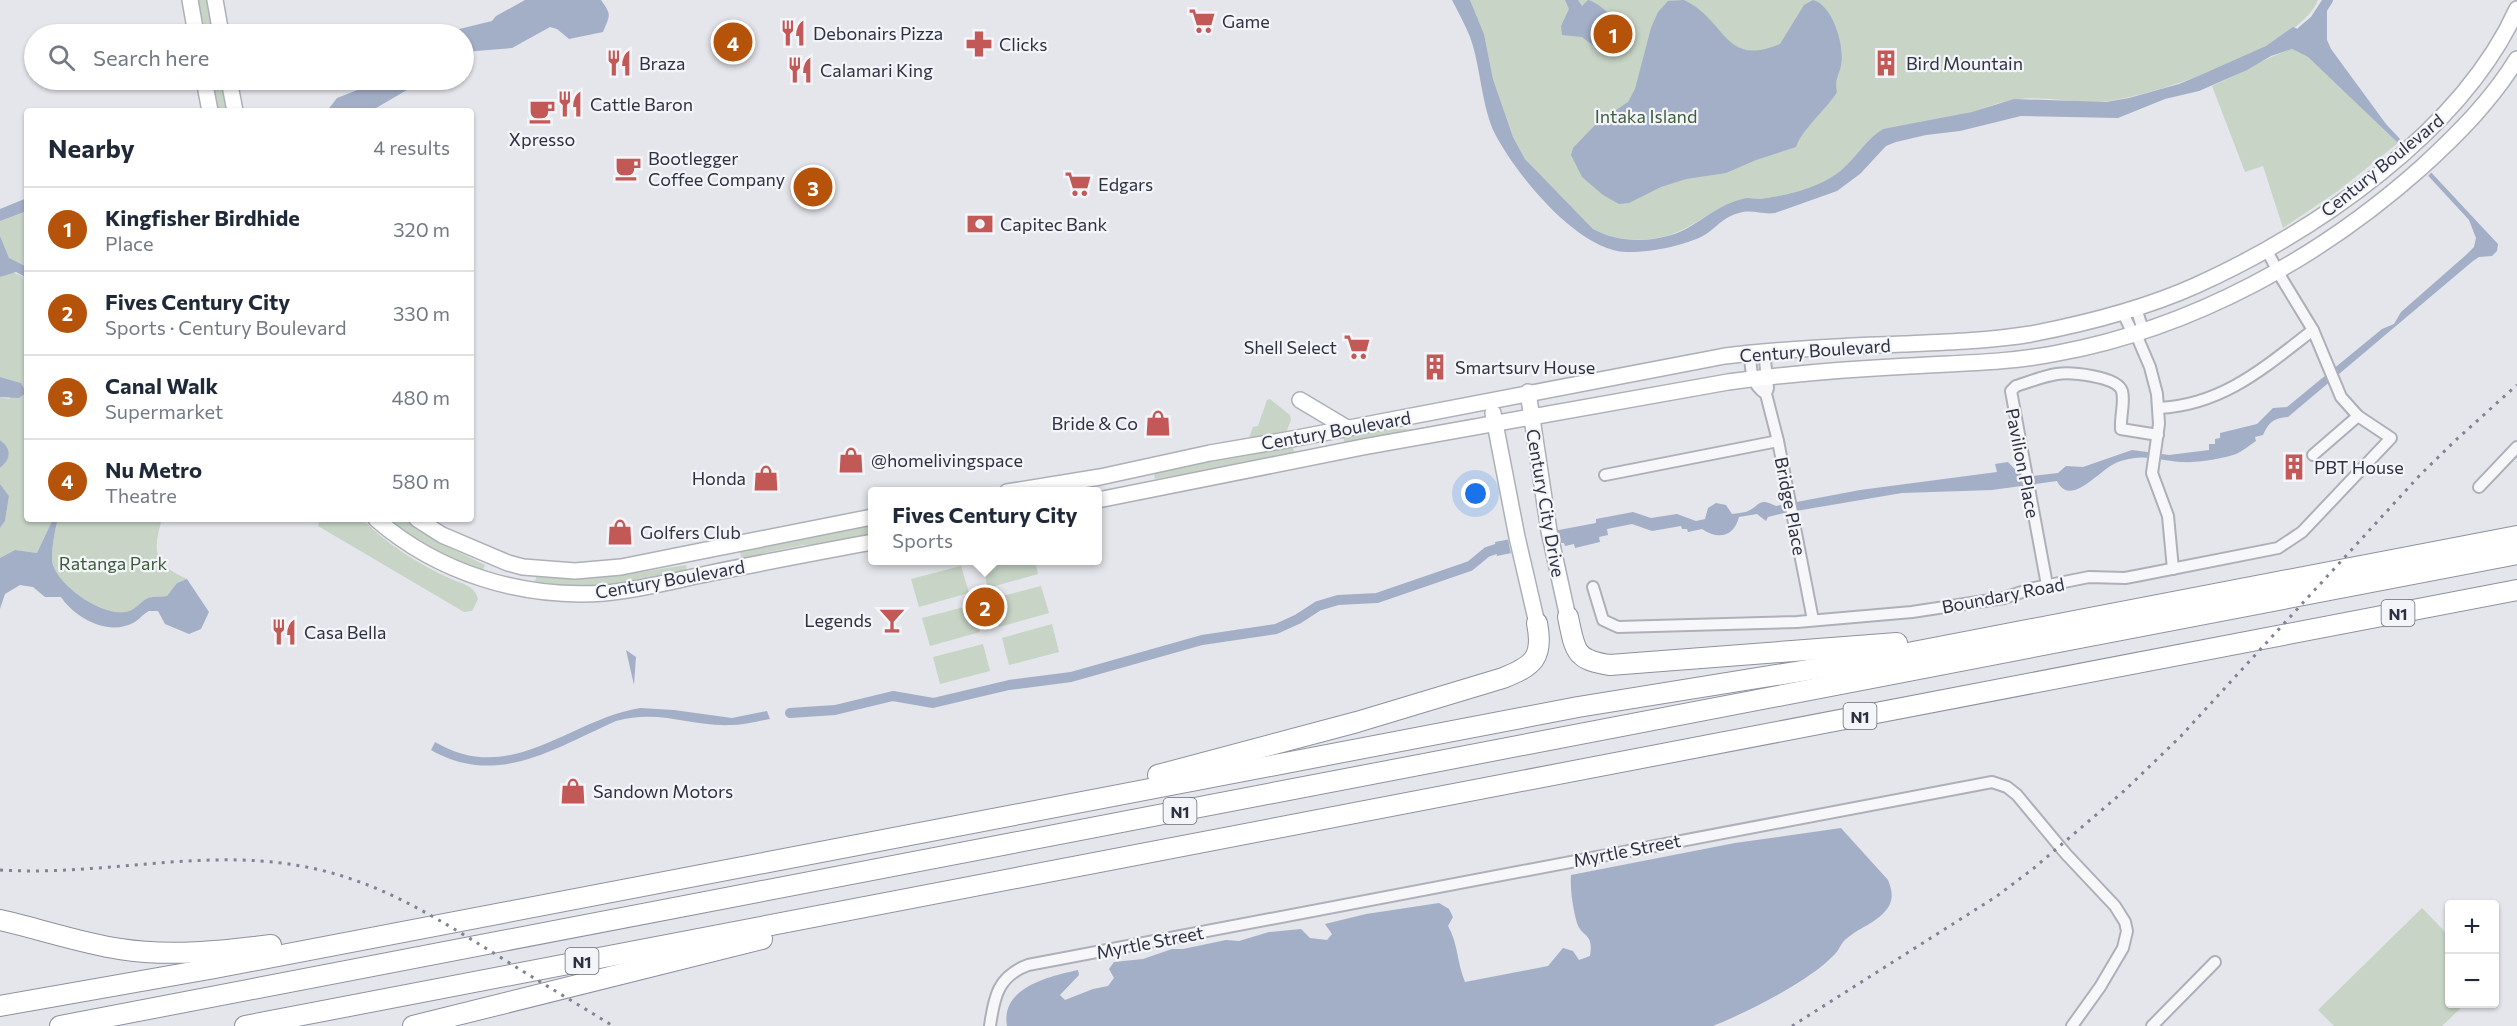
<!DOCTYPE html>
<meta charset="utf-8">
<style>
:root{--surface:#fff;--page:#f2f2f3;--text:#1f2937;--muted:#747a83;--line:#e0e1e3;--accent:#b45309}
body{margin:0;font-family:Commissioner,sans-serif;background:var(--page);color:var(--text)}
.controls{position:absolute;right:18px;bottom:18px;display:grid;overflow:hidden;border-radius:6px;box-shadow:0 2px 4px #0004}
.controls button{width:54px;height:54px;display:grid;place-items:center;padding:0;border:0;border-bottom:2px solid var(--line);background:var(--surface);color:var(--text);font:30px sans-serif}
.you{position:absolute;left:1476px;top:494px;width:21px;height:21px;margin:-15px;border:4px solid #fff;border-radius:50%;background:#1a73e8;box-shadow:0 0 0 9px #1a73e833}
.badge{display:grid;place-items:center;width:39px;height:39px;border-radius:50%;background:var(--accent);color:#fff;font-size:20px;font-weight:700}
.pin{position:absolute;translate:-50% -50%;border:3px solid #fff;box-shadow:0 2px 6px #0006}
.popup{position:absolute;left:868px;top:487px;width:234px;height:78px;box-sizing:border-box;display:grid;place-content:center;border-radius:6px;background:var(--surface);filter:drop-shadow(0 2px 4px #0005);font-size:20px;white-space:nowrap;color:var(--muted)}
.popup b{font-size:22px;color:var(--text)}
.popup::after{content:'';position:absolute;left:50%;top:100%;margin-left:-12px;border:12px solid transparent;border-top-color:var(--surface)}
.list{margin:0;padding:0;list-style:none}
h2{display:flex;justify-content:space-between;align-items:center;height:78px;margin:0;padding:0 24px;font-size:26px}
h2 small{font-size:20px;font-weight:400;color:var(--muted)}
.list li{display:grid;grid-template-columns:39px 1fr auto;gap:18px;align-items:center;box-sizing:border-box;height:84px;padding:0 24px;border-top:2px solid var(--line)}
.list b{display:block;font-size:22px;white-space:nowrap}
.list p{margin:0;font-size:20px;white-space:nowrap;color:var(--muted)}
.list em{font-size:20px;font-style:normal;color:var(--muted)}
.icon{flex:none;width:33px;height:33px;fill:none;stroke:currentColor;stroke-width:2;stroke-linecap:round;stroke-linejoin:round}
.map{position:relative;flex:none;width:2517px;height:1026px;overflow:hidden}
.search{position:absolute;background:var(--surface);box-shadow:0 2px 4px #0004;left:24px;top:24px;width:450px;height:66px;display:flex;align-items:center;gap:15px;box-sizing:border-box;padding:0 21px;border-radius:33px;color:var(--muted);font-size:22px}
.panel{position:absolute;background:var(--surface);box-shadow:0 2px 4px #0004;left:24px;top:108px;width:450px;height:414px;border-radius:6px}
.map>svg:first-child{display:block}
.green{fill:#c7d4c6}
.water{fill:#a3aec7}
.pier{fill:#e4e6eb}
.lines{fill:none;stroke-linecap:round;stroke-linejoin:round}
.canal{stroke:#a3aec7;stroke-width:10}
.minor-casing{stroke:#adb0b8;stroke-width:14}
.secondary-casing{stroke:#adb0b8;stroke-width:18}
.motorway-casing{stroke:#8d91a0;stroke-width:22}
.minor{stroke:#f7f7f9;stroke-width:10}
.secondary{stroke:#fff;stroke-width:15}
.motorway{stroke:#fff;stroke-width:20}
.rail{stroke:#7f8393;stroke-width:3;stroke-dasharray:3 6;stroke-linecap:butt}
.labels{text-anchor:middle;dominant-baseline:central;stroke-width:4.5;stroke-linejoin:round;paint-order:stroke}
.shield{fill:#f4f5f8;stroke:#696c79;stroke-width:1.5}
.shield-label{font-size:16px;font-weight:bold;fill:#2d3142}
.poi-label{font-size:18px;fill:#2d3142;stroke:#f4f5f8;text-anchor:start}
.park-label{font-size:18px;fill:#3c5c3c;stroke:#f4f5f8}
.street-label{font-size:18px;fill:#2d3142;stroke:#f4f5f8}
</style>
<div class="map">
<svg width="2517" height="1026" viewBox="0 0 2517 1026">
<rect width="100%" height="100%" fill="#e4e6eb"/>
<g class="green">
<path d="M198,0H208L214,34H205Z"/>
<path d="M1470,0H2318C2300,47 2157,95 2109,101C2079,105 2041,94 2013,100C1999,102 1986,108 1973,112C1944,120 1913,124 1883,129C1862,142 1852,166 1830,178C1810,190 1783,196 1760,199C1754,199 1748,197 1742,199C1721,204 1705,218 1686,228C1659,243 1620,244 1593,229L1525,159L1513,137L1493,79L1484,34Z"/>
<path d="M2292,49L2308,57L2398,143L2338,191L2283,228L2263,166L2245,172L2212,86C2239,75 2264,58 2292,49Z"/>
<path d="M209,80H223L229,111H215Z"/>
<path d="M27,211V267L9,259L0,236V221Z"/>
<path d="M12,272L27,278V519H53L37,553L15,550L0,558V528L5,521L9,496L0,484V468L5,463L3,442L0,440V397L9,399L21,383L0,377V277Z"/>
<path d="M1270,399L1290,415L1291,420L1286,433L1248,441L1253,427L1258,426L1267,400Z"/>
<path d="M1473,418V422L1414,434L1384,435L1344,442L1343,434L1366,429H1415Z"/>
<path d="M1293,447L1295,455L1155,479L1153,471C1200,460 1246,456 1293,447Z"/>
<path d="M58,519H162C152,553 154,564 187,579L177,583L167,596C161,597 153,596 148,598C141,601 136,609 129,611C105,619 60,587 53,565C50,555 55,529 58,519Z"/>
<path d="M320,519H362C387,544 416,563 449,578C461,584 474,584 478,599L472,611L464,612L318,526Z"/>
<path d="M388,519H406L438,542L485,565L482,572C447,560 417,542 388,519Z"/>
<path d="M872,523V538L849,543L803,545L741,558L740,550Z"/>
<path d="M981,561H1035L1038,574L988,588Z"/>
<path d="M686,565L687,572C632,583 592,591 535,582L537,574L622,575Z"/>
<path d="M961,566L969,593L919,607L911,579Z"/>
<path d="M1041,586L1049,613L999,627L991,599Z"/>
<path d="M972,605L980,632L930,646L922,618Z"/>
<path d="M1052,624L1059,652L1009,665L1002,638Z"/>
<path d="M983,644L990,671L940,684L933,657Z"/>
<path d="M2422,908L2449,936L2450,1004H2465L2442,1026H2334L2318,1010Z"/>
</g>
<g class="water">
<path d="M525,0H601C612,15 610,15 603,32L569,39L557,29L550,27L512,48L464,52V34H439L492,21L496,16Z"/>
<path d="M1452,0H1470L1484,34L1493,79L1513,137L1525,159L1593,229C1620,244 1659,243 1686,229C1705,218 1721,204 1742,199C1748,197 1754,199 1760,199C1783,196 1810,190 1830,178C1852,166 1862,142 1883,129L1972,112L2014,99L2106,102L2129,98L2179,84L2203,74L2266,46L2293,27L2303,31L2315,20L2327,3V40L2331,49L2386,124L2498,244L2497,251L2492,256L2479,257L2473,261L2288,417C2274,418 2269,422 2263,435L2255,437L2256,441C2250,445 2243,451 2236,454C2221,459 2197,463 2181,462C2154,460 2146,453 2118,462C2099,469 2071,509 2057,481L1992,490L1902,493L1784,513L1768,517L1766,521L1757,514L1739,517C1734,537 1718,540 1702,529L1688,532L1687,529H1682L1681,526L1652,531L1632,524L1607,529L1608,535L1599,537L1600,542L1575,548L1574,544L1565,546L1564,543H1559L1497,556L1495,542L1596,523V519L1633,512L1651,518L1677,514L1696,521L1705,519L1708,508L1716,503L1726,505L1732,514C1736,513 1744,513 1748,511C1761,505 1758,497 1776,506L1860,490L1997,472L1995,464L2008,462L2022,477L2058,473L2066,466L2083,467L2132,450L2169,455L2209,450V444H2215V439L2220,438V433L2257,424L2273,408L2287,407L2382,329L2394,324L2401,312L2466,255L2474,247L2476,238L2469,220L2398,143L2308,57L2292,49L2271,56L2247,70L2199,91L2165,99L2118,118L2021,116L1960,131L1926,135L1896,142L1886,146L1860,174L1837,191L1775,213C1762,215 1752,209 1739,213C1724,217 1721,223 1709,232C1692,245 1647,253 1626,252C1577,250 1516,174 1495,134C1481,105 1481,67 1470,37C1465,24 1458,12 1452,0Z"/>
<path d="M1565,0H1578L1582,6L1588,0C1597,2 1613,16 1617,23L1605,37L1606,50L1604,54L1582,37L1562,35L1561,26L1569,9Z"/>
<path d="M1684,0C1727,20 1723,68 1780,44L1804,5L1813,0C1833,5 1845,47 1841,65C1839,76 1834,80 1837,92C1826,110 1802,129 1796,147L1756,160L1726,173L1686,179L1661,187L1629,203L1619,204L1603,195L1582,177L1571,155L1573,148L1596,124L1628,102L1635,89L1651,28L1658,12L1668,1Z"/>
<path d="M370,80H449V88L424,80L371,111H327L337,98L360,89Z"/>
<path d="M27,198V211L0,221V209Z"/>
<path d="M0,236L9,258L27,267V278L16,272L0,277Z"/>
<path d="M0,377L21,383L26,393L19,398L0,397Z"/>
<path d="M0,440C12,449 11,459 0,468Z"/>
<path d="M0,484L9,496L5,521L0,528Z"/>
<path d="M53,519H58C55,529 50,555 53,565C60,587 105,619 129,611C136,609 141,601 148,598C153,596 161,597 167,596L177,583L187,579L209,612L201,629L189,634L165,624L158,611H149C143,614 139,620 133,623C108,636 75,618 61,597H45L33,587L20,585L5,594L0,609V558L15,550L37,553Z"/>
<path d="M626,650L636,657L634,685Z"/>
<path d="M640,708L674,710L732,718L767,711L770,719C758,721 745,725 732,725C690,727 661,709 616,721C555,748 497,788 431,750L435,742C511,787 568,720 640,708Z"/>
<path d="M1841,828L1888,880C1891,887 1894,897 1889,906C1879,923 1856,928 1843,942C1840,946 1838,951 1835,954C1810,981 1748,1012 1713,1026H1007C1000,987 1051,976 1078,970L1079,975L1060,995L1065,1000L1093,989L1108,986L1114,978L1109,969L1114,962L1143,959L1172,949H1183L1226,940L1239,941L1269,932L1301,929L1310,938L1327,940L1332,934L1325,924L1366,914L1439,903L1449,909L1453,917L1448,926C1458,943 1457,963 1465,982L1548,966L1563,948L1573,951L1579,960L1590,956C1594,932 1582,938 1577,923C1573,909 1570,890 1571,875L1735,843Z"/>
</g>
<g class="pier">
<path d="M2403,138L2434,170L2427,177L2396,145Z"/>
<path d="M1556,529L1559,545L1511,554L1508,539Z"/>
</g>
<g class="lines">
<g class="canal">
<path d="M2302,31L2315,20L2328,0"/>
<path d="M790,713L835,710L893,696L933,703L1009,685L1071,677L1202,640L1276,629L1298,619L1318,606L1338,600L1377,598L1470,566L1487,552L1496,549"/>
</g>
<g class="minor-casing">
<g id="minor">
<path d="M2136,308L2143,330L2140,336"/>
<path d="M2123,313L2133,334L2138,339L2150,367L2157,394L2159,424L2152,473L2168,516L2173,569"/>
<path d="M1764,351L1768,388L1766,394L1778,441L1813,620"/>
<path d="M1750,353C1751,369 1750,384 1766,394"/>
<path d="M2159,408C2223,405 2265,367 2313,330"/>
<path d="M2313,455L2358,416"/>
<path d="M1605,475L1778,441"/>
<path d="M2479,487L2517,447"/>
<path d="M2047,585L2011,391L2016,386C2029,382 2043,376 2057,374C2070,372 2117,376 2122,391C2125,402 2120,417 2121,429L2158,435"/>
<path d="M1593,587L1603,620L1618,627L1797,622L1912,612L2004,598L2034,588L2089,577L2125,578L2141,575L2278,548L2302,532L2391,438L2358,416L2341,397L2313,330L2282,279L2266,249"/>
<path d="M990,1026C994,997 998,976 1028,965L1992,782L2007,787L2017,795L2066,854L2115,906L2125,922L2127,931L2123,948L2100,987L2072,1026"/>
<path d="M2152,1026L2215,962"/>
</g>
</g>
<g class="secondary-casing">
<g id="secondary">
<path d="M190,0L196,34"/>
<path d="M215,0L221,34"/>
<path d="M204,80L210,111"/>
<path d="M229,80L235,111"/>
<path d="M1528,392L1549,531L1567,613"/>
<path d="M1300,400L1347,428"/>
<path d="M1493,413L1517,537L1536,619"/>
<path d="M1007,492L1100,477L1210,453L1292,439L1725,356C1784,349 1844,346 1903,344C1946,342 1989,341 2031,334C2088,323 2144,309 2197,285C2316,231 2462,131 2517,9"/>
<path d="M1098,500L1363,447L1728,382C1788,374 1848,369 1909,366C1959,363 2009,363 2058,353C2193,328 2320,258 2422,167C2458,134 2491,101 2517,59"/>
<path d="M376,519C438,573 522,599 604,593C640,590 676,580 711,573C765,562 819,552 872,542"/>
<path d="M417,519L442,535L508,563L523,567L575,571L621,567L872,517"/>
</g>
</g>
<g class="motorway-casing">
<g id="motorway">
<path d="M1568,617C1575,650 1574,660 1610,665L1897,643"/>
<path d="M1158,775L1357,722L1503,678C1533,666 1544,658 1537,623"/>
<path d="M0,920C40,929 80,943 120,949C170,957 221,951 271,945"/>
<path d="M0,1006L215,968L1578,707L1882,658L2517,536"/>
<path d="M60,1026L2517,554"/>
<path d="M245,1026L2517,590"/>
<path d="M413,1026L762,939"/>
</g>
</g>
<use href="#minor" class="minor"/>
<use href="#secondary" class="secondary"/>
<use href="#motorway" class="motorway"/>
<g class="rail">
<path d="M0,870C81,875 160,858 241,860C349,863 411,902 500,957C538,981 576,1003 613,1026"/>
<path d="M1792,1026L1997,896L2034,868L2124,791L2181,736L2420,475L2458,438L2517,385"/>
</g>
</g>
<defs>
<g id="supermarket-bare" transform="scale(2.07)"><path d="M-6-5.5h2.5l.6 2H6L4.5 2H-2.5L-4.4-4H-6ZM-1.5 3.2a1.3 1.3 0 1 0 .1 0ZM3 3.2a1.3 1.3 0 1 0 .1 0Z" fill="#c35956" stroke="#f4f5f8" stroke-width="2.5" paint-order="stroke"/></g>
<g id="restaurant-bare" transform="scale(2.07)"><path d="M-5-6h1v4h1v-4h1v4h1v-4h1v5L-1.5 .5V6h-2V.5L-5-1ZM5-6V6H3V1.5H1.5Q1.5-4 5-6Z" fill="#c35956" stroke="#f4f5f8" stroke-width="2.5" paint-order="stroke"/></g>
<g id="pharmacy-bare" transform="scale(2.07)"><path d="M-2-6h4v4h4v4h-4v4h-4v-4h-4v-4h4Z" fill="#c35956" stroke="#f4f5f8" stroke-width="2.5" paint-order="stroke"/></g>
<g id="building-bare" transform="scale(2.07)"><path d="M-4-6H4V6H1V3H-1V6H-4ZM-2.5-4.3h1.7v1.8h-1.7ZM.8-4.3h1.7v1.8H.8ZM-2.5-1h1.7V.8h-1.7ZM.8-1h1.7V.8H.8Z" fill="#c35956" stroke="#f4f5f8" stroke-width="2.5" paint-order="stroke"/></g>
<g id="cafe-bare" transform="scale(2.07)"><path d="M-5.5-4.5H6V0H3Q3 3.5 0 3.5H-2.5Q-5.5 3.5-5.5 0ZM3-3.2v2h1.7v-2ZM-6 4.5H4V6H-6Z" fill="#c35956" stroke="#f4f5f8" stroke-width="2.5" paint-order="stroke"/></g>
<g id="bank-bare" transform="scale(2.07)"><path d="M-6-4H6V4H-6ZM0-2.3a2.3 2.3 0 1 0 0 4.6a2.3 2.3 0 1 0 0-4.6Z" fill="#c35956" stroke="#f4f5f8" stroke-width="2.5" paint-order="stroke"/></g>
<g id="shop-bare" transform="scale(2.07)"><path d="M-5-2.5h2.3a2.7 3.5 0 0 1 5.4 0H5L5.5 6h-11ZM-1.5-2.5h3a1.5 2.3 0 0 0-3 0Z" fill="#c35956" stroke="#f4f5f8" stroke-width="2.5" paint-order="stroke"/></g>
<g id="bar-bare" transform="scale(2.07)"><path d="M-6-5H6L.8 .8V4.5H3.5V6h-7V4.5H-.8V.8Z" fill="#c35956" stroke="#f4f5f8" stroke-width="2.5" paint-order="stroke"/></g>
</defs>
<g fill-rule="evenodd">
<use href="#supermarket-bare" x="1202" y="21"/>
<use href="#restaurant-bare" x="793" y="33"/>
<use href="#pharmacy-bare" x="979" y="44"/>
<use href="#restaurant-bare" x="619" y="63"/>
<use href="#building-bare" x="1886" y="63"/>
<use href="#restaurant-bare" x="800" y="70"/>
<use href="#restaurant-bare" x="570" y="104"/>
<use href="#cafe-bare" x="542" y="111"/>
<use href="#cafe-bare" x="628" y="168"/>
<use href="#supermarket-bare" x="1078" y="184"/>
<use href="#bank-bare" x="980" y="224"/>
<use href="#supermarket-bare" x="1357" y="347"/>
<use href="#building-bare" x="1435" y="367"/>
<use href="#shop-bare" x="1158" y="423"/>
<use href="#shop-bare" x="851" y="460"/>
<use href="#building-bare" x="2294" y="467"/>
<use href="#shop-bare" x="766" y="478"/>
<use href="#shop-bare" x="620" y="532"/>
<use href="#bar-bare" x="892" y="620"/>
<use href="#restaurant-bare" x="284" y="632"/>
<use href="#shop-bare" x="573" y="791"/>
</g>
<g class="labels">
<g class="shield">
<rect x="2381.5" y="600" width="33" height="26" rx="4.5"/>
<rect x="1843.5" y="703" width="33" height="26" rx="4.5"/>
<rect x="1163.5" y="798" width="33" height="26" rx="4.5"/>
<rect x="565.5" y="948" width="33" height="26" rx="4.5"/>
</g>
<g class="shield-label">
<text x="2398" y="613">N1</text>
<text x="1860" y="716">N1</text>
<text x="1180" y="811">N1</text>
<text x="582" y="961">N1</text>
</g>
<g class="poi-label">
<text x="1222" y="21">Game</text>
<text x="813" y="33">Debonairs Pizza</text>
<text x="999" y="44">Clicks</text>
<text x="639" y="63">Braza</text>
<text x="1906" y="63">Bird Mountain</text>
<text x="820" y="70">Calamari King</text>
<text x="590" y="104">Cattle Baron</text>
<text x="542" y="139" text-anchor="middle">Xpresso</text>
<text x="648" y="158">Bootlegger<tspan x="648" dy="21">Coffee Company</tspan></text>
<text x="1098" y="184">Edgars</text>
<text x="1000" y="224">Capitec Bank</text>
<text x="1337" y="347" text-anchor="end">Shell Select</text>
<text x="1455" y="367">Smartsurv House</text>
<text x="1138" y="423" text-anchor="end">Bride &amp; Co</text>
<text x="871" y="460">@homelivingspace</text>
<text x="2314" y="467">PBT House</text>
<text x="746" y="478" text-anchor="end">Honda</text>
<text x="640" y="532">Golfers Club</text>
<text x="872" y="620" text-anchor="end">Legends</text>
<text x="304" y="632">Casa Bella</text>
<text x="593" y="791">Sandown Motors</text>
</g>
<g class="park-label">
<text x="1646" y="116">Intaka Island</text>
<text x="113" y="563">Ratanga Park</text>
</g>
<g class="street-label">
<text transform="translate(2382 165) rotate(-39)">Century Boulevard</text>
<text transform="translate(1815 350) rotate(-4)">Century Boulevard</text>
<text transform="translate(1336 430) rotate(-10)">Century Boulevard</text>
<text transform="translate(2023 463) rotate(79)">Pavilion Place</text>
<text transform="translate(1546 503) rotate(80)">Century City Drive</text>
<text transform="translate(1791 506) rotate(79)">Bridge Place</text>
<text transform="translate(670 579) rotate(-10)">Century Boulevard</text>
<text transform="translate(2003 595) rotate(-11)">Boundary Road</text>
<text transform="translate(1627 850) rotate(-11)">Myrtle Street</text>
<text transform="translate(1150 942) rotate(-11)">Myrtle Street</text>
</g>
</g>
</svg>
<div class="controls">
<button>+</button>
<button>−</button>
</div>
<div class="you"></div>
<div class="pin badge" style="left:1613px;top:34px">1</div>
<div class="pin badge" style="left:985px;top:607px">2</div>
<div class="popup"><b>Fives Century City</b>Sports</div>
<div class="pin badge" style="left:813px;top:187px">3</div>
<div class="pin badge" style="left:733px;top:42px">4</div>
<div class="search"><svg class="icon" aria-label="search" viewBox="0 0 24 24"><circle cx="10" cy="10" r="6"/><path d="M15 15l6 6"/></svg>Search here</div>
<section class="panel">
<h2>Nearby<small>4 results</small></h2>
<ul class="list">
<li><span class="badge">1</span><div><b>Kingfisher Birdhide</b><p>Place</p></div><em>320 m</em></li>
<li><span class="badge">2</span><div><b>Fives Century City</b><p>Sports · Century Boulevard</p></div><em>330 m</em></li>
<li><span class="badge">3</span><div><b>Canal Walk</b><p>Supermarket</p></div><em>480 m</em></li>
<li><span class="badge">4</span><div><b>Nu Metro</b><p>Theatre</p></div><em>580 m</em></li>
</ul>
</section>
</div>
